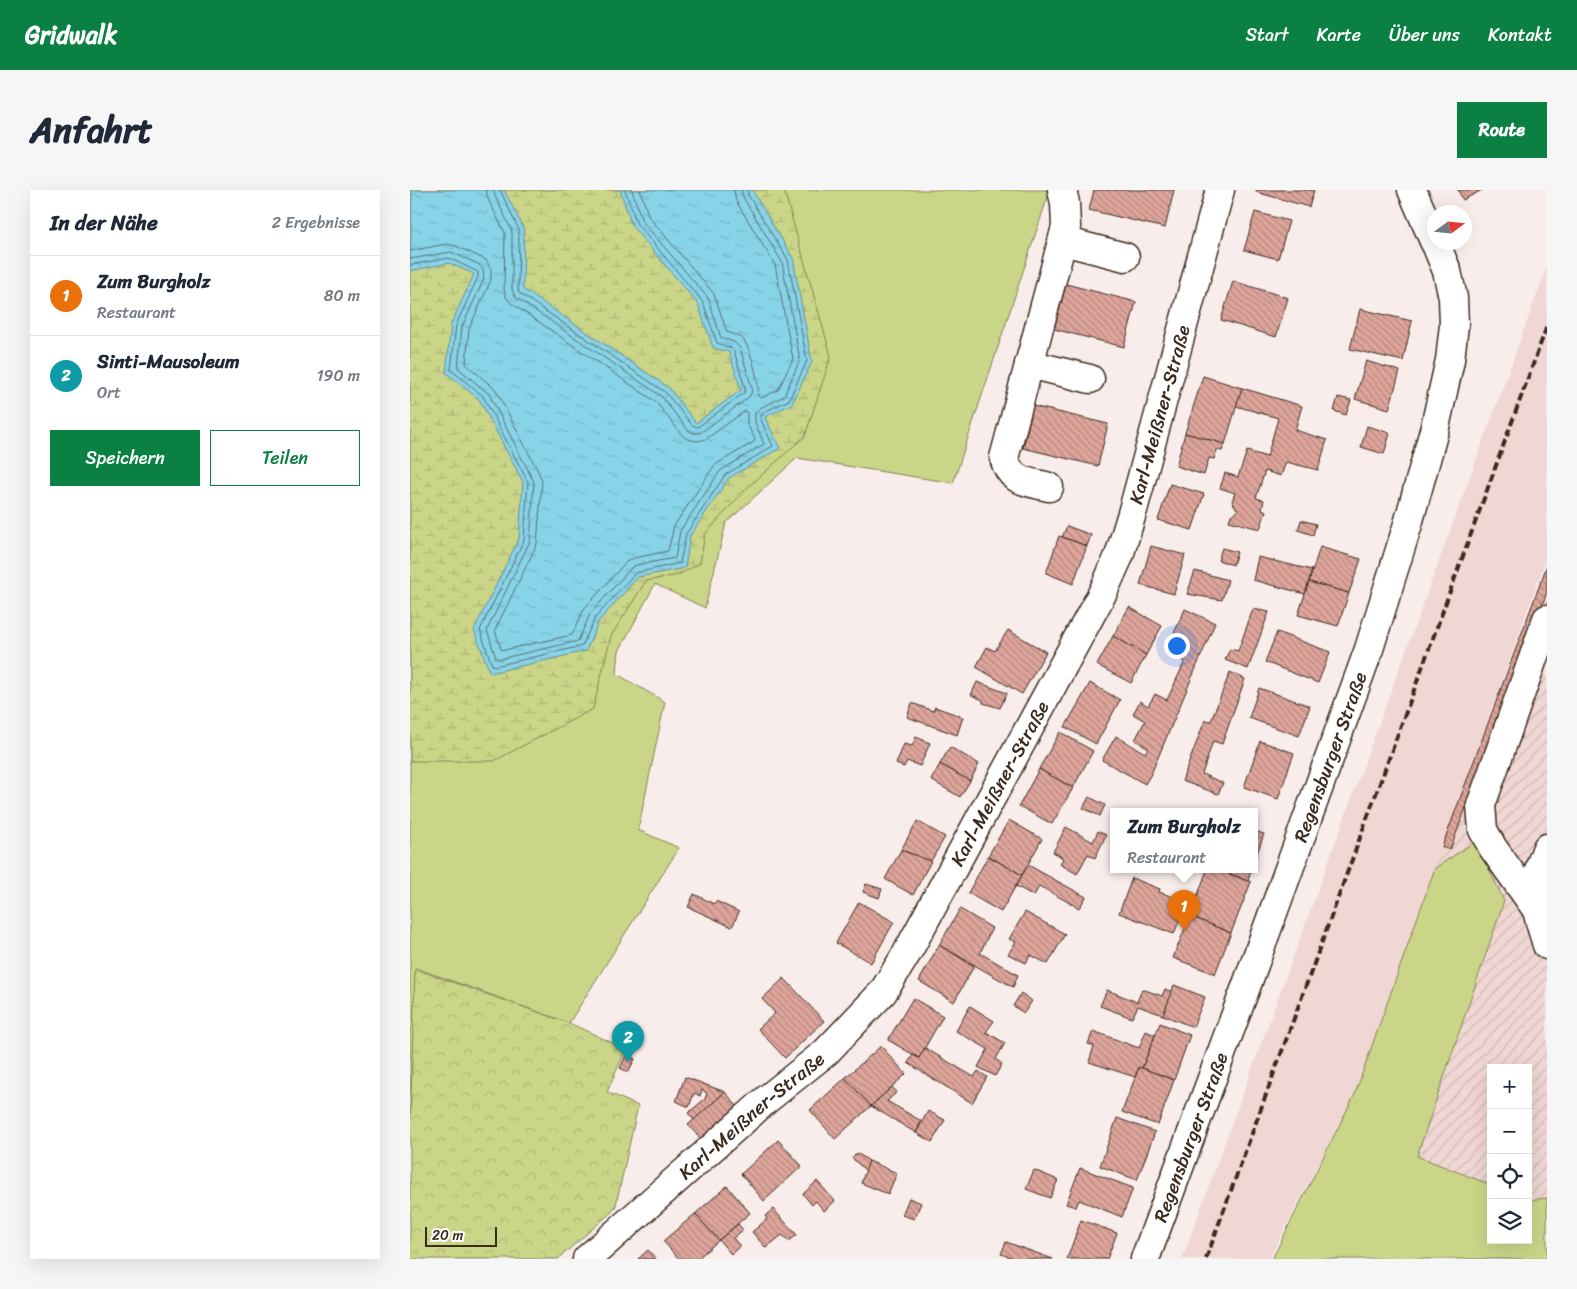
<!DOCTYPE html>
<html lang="de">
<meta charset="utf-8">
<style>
:root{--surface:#fff;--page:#f6f6f7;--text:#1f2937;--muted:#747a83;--line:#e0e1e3;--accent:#0b8043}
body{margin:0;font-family:Sriracha,sans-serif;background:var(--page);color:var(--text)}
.controls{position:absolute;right:15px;bottom:15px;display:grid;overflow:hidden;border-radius:0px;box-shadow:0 5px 20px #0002}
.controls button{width:45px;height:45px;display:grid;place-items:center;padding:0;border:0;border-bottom:1px solid var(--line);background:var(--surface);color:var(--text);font:25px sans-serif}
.compass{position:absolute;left:1017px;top:15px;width:45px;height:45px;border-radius:50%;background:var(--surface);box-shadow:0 5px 20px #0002;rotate:75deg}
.scale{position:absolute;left:15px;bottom:12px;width:72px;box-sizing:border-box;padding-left:5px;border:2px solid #3b2a1e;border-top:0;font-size:14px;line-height:18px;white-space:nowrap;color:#3b2a1e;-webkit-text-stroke:4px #fff;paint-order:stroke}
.you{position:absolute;left:766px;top:455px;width:18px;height:18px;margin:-12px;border:4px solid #fff;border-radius:50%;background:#1a73e8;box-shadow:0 0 0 8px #1a73e833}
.badge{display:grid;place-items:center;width:32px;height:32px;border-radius:50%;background:var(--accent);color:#fff;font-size:16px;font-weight:700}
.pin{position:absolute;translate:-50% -41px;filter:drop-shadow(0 1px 2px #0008)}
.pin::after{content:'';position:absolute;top:26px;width:18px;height:15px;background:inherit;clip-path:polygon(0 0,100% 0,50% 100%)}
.popup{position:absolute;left:700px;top:618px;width:148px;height:65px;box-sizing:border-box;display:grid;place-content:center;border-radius:0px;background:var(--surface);filter:drop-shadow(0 1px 4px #0005);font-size:16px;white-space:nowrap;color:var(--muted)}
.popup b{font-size:19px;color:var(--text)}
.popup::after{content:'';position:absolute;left:50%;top:100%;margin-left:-10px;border:10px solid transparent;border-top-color:var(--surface)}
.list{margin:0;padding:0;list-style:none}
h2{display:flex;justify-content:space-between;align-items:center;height:65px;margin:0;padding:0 20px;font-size:21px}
h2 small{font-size:16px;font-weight:400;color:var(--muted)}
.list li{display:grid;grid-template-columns:32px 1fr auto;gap:15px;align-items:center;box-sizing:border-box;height:80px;padding:0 20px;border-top:1px solid var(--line)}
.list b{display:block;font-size:19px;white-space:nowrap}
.list p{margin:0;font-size:16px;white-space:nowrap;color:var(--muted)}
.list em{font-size:16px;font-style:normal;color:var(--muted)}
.actions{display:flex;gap:10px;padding:15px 20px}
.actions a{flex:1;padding:11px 0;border:1px solid var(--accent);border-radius:0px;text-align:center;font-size:18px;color:var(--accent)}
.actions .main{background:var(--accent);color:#fff}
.icon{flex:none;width:28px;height:28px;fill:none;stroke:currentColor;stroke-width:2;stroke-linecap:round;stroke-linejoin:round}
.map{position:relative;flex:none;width:1137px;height:1069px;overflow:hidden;border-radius:0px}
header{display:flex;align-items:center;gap:30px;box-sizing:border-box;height:70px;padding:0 25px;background:var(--accent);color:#fff}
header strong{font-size:24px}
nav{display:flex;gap:28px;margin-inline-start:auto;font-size:18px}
.intro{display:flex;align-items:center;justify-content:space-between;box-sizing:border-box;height:120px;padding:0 30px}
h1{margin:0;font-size:35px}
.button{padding:12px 22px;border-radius:0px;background:var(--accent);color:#fff;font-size:18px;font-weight:700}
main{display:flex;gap:30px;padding:0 30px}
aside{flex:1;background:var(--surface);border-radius:0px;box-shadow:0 5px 20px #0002}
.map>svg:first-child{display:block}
.built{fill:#f0d7d3}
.industrial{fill:url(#industrial-furrows)}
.grass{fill:#cad588;stroke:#828053}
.wetland{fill:url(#wetland-marsh);stroke:#828053}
.park{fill:url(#park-crowns);stroke:#828053}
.water{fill:url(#water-ripples);stroke:#698f97}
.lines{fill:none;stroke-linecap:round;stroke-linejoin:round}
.shore{stroke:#596e6f;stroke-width:1}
.building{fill:url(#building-back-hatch);stroke:#3b2a1e}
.minor-casing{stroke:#3b2a1e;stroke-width:31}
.major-casing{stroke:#3b2a1e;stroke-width:31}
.minor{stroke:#fff;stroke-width:28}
.major{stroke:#fff;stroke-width:28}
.rail{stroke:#3b2a1e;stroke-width:4;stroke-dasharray:8 4;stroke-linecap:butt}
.labels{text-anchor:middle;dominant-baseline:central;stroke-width:4;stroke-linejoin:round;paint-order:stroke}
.street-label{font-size:19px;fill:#3b2a1e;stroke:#fff}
</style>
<header>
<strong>Gridwalk</strong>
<nav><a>Start</a><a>Karte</a><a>Über uns</a><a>Kontakt</a></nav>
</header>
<div class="intro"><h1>Anfahrt</h1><a class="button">Route</a></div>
<main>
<aside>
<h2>In der Nähe<small>2 Ergebnisse</small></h2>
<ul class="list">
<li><span class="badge" style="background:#e8710a">1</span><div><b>Zum Burgholz</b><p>Restaurant</p></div><em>80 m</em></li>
<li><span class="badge" style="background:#0f9aa8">2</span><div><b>Sinti-Mausoleum</b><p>Ort</p></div><em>190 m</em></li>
</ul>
<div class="actions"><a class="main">Speichern</a><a>Teilen</a></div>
</aside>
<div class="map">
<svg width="1137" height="1069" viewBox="0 0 1137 1069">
<defs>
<pattern id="industrial-furrows" width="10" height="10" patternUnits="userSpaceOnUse" patternTransform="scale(1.25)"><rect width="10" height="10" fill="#f0d7d3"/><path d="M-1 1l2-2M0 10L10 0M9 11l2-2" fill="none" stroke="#cfb9b5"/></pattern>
<pattern id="wetland-marsh" width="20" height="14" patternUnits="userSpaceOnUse" patternTransform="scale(1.25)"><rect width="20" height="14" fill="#cad588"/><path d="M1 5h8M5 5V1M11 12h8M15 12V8" fill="none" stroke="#aeb775"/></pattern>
<pattern id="park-crowns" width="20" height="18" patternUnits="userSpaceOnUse" patternTransform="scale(1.25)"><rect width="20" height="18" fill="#cad588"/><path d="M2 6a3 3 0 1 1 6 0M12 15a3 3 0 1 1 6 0" fill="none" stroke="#aeb775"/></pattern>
<pattern id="water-ripples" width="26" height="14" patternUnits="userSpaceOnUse" patternTransform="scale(1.25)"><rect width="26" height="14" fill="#87d3e8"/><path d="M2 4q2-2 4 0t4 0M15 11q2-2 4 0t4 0" fill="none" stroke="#75b5c7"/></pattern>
<pattern id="building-back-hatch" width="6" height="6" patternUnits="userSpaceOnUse" patternTransform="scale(1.25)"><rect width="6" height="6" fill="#dea59b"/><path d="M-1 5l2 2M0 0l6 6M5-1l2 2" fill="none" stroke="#b5877e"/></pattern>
</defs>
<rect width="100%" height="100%" fill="#f8edeb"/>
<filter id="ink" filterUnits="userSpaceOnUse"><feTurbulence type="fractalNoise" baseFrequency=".02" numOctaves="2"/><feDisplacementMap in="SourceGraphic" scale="10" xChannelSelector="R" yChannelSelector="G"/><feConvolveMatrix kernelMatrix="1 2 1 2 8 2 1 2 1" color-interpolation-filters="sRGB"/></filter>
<g filter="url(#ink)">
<path class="built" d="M1137,77V366L945,904L859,1069H772Z"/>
<path class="industrial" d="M1137,376V1008L1119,1010L1118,878H1081V995L1007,966L1094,711L1032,691L1025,678Z"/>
<g class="grass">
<path d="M0,0H640L543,293L387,268L316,333L295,418L245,394L209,461L207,484L255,512L228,640L269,658L159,833L6,778L0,939Z"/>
<path d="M1066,651L1094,711L1007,966L1081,995V1050H1118V1010L1137,1008V1069H862L945,904L1025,678Z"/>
</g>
<path class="wetland" d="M0,0H374L421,166L395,246L335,300L295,344L290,373L268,385L236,391L201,446L183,519L84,571H0Z"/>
<path class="park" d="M5,779L159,833L216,859L197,902L228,916L205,1019L148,1069H0V935Z"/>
<path class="water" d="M2,0H94L114,39L113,99L259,198L286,233L331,200L319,162L303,158L288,114L222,36L210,0H342L383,68L402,172L382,214L355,227L370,258L319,288L280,346L275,378L228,387L189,431L176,461L80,483L64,440L109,348L113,292L69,209L36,183L41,134L64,84L39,73L0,81Z"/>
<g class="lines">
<g class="shore">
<path d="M84,0L85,6L102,41V99L105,107L251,206L278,240L284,243H290L338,208L341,204L342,198L330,158L324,152L311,148L298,108L232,31L222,0"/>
<path d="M90,0L109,40L108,99L109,103L255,202L282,235L288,237L335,202V198L324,161L321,158L307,153L293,112L227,34L215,0"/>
<path d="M230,0L239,27L304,104L317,142C322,144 328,145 332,148C341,157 350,195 348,206L351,208L368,200L383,169L365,75L326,11L324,0"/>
<path d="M0,61L36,54L46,56L76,70L81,79V90L59,139L56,174L86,200L129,283L132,291L127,354L85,440L91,459L94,460L162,445L174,419L216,372L224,368L258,361L264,336L304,276L310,272L344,252L345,249L337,234V223L335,221L296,249L287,251L277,249L271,244L246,212L101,113L96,107L94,99L95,43L78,9L76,0"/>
<path d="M0,69L41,62L68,74L73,79L74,89L52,137L48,178L79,204L124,292L120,351L77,440L86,468L89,469L168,451L180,424L221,378L226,375L265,368L270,341L310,281L354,254L345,232V223L350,218L374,206L390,170L372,72L333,7L331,0"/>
<path d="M0,75L39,68L68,82V87L46,135L41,180L73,206L118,292L114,350L70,440L82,475L85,476L172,456L185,428L225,383L270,373L276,344L315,285L363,256L351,230V226L354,222L379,210L397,171L378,70L338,5V0"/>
</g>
</g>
<g class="building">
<path d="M684,0H764L755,38L679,20Z"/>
<path d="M846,0H904L899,17L846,2Z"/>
<path d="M1048,0H1072L1053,10Z"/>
<path d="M845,22L879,31L868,69L834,60Z"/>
<path d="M823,91L878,108L866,147L811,130Z"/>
<path d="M656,94L726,112L714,157L644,139Z"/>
<path d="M950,119L1002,131L993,171L940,159Z"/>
<path d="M956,171L990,181L979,219L945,209Z"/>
<path d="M793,186L832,198L815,254L775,243Z"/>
<path d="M832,198L892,216L885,240L917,250L908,280L876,272L871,286L855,281L846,308L854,310L852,319L856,321L850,339L819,331L821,325L828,321L822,311L825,303L810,298L815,283L828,287L837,261L857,267L868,228L826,216Z"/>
<path d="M928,207L941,210L936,225L924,221Z"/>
<path d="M623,216L698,234L688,276L613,258Z"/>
<path d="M957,236L980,243L974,264L951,257Z"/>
<path d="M775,243L815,254L812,261L807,260L804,269L799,268L794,285L766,276Z"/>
<path d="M760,294L794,304L782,340L748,330Z"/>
<path d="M891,330L906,334L903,345L888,340Z"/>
<path d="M657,336L681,345L677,356L652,347Z"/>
<path d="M649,346L677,356L663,394L636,383Z"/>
<path d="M741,356L775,365L764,404L730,395Z"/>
<path d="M910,357L951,369L939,403L899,392Z"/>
<path d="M812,358L827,362L823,375L808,370Z"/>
<path d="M848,367L902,380L895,404L843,390Z"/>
<path d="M1137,375V402L1040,660L1032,657Z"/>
<path d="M785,381L818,390L812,410L777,404Z"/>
<path d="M899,392L939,403L928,436L888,425Z"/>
<path d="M719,417L752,436L736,465L703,446Z"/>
<path d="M775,419L805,433L741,584L735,594L692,570L706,546L735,563L738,558L725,550L735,531L723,524L730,511L738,516L745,504L757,510L775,471L756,461Z"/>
<path d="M843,419L859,422L838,479L815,470L820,459L828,461Z"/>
<path d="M598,440L636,462L612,504L566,477L577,457L585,461Z"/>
<path d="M867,442L920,462L908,493L855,472Z"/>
<path d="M703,446L736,465L721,493L687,475Z"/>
<path d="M820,482L835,489L812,554L803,551L792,584L813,593L808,604L772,591L795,530L801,531Z"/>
<path d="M567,492L597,503L590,518L573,513V510L561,505Z"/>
<path d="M680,493L710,510L686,554L655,537Z"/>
<path d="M849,498L900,516L889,546L839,528Z"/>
<path d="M502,513L523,521L525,517L553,527L547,545L497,527Z"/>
<path d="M650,542L683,561L663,598L629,579Z"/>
<path d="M506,547L520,553L510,576L497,571L494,577L486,574L494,554L502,556Z"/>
<path d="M850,551L884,563L868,609L834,597Z"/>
<path d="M540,557L569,574L560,591L530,574Z"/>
<path d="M530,574L560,591L550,607L521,590Z"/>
<path d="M629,579L663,598L642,634L609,616Z"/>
<path d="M679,607L695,615L690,626L673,618Z"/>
<path d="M599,630L632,649L612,685L578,666Z"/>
<path d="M507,631L535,647L521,671L491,660Z"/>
<path d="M656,637L683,652L688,641L696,645L685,668L678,664L667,684L650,674L653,668L643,662Z"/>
<path d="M844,641L854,644L844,672Z"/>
<path d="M491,660L521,671L503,705L475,689Z"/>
<path d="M578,666L612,685L591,722L558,703Z"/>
<path d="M618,675L676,707L669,718L629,696L624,706L606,696Z"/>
<path d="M797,680H809L841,692L821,743L780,726Z"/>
<path d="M810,680H841L838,691Z"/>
<path d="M722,688L750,699L749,702L766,708L762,720L772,724L764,744L709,723Z"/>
<path d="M456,694L472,699L469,708L453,702Z"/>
<path d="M284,704L304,714L306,711L329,722L322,737L278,717Z"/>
<path d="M449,712L484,732L461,773L426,753Z"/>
<path d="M550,719L582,738L570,763L608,785L603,797L529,755Z"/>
<path d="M615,722L655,744L638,774L620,765L616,773L598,764L606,752L599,749Z"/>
<path d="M780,726L821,743L805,784L763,768Z"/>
<path d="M529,755L564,776L544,812L509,791Z"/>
<path d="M374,788L414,831L375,868L348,839L365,823L352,809Z"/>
<path d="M764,795L795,807L783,837L753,825Z"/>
<path d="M732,799L752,806L755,799L762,802L753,825L728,816L722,828L690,816L697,800L727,812Z"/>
<path d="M611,803L622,811L614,823L603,816Z"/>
<path d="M503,808L533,826L509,868L478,850Z"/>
<path d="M560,816L584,831L576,842L595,853L586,869L592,874L585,886L568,877L578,859L546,841Z"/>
<path d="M750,833L780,845L764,890L732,878Z"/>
<path d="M683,841L729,858L736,841L745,845L732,878L729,877L725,887L679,872L684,856L678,854Z"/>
<path d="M471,856L496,884L461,916L435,888Z"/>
<path d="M515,858L564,887L568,881L577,887L562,913L498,873L503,865L509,868Z"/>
<path d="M216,865L225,869L218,882L210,878Z"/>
<path d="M729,877L764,890L748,935L712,922Z"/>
<path d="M275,887L315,902L284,930L278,923L295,909L297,903L292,900L290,906L284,903L279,917L266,911Z"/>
<path d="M435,888L461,916L425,949L400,920Z"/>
<path d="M482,897L487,902L477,911L511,931L506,943L461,916Z"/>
<path d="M315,902L327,916L291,949L278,935Z"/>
<path d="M518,921L535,930L522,952L506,943Z"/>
<path d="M707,928L745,942L727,990L690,976Z"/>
<path d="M368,950L392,976L354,1011L331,984Z"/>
<path d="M447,963L459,971L456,981L442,968Z"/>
<path d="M459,971L487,983L478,1004L451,993Z"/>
<path d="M670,978L723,998L712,1027L669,1010L666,1017L656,1014Z"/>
<path d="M624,980L648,990L640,1008L616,999Z"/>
<path d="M407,991L425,1011L414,1021L406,1011L402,1015L393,1004Z"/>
<path d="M317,996L340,1023L309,1050L285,1024Z"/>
<path d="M499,1008L511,1013L504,1029L492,1025Z"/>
<path d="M363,1019L387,1045L379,1051L372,1045L356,1058L342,1042L357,1029L355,1026Z"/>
<path d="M285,1024L309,1050L287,1069H269L253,1051Z"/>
<path d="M671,1030L707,1043L697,1069H657Z"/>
<path d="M328,1034L333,1040L323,1048L330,1056L321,1064L309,1050Z"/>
<path d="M596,1052L643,1069H606L591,1064Z"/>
<path d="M238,1060L246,1069H228Z"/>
</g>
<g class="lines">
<g class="minor-casing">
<g id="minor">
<path d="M653,51L715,67"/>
<path d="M619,174L680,189"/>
<path d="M639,297C617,291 601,293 594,268L656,37L655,13L652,0"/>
<path d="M1137,658C1132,671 1127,683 1126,697C1123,716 1132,737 1137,755"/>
<path d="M1127,720L1083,658L1073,640L1071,615L1137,429"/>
<path id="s1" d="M177,1069L356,910L416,862L473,802L497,763L693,402L709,366L723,320L810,0"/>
</g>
</g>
<g class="major-casing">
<g id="major">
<path d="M1002,0L1024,51"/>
<path id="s2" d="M735,1069L836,797L959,459L998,334L1025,237L1040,170L1044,135L1043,108L1037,81L1025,52"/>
</g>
</g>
<use href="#minor" class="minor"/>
<use href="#major" class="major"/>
<path class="rail" d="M796,1069L1137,136"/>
</g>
</g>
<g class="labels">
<g class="street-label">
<text stroke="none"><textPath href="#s1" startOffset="1042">Karl-Meißner-Straße</textPath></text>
<text stroke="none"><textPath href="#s2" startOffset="535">Regensburger Straße</textPath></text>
<text stroke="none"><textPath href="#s1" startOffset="638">Karl-Meißner-Straße</textPath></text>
<text stroke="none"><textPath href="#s1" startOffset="218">Karl-Meißner-Straße</textPath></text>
<text stroke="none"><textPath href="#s2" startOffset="130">Regensburger Straße</textPath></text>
</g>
</g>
</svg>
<div class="controls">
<button>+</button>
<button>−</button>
<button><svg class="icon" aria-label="locate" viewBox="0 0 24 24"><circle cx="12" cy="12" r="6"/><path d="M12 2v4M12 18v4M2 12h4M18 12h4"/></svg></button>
<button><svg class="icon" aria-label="layers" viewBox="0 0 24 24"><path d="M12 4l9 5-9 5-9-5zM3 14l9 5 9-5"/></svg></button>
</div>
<svg class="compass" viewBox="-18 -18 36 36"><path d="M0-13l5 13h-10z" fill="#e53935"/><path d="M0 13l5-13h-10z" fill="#747a83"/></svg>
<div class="scale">20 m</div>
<div class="you"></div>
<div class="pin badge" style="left:774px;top:741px;background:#e8710a">1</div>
<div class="popup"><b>Zum Burgholz</b>Restaurant</div>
<div class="pin badge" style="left:218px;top:872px;background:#0f9aa8">2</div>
</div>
</main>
